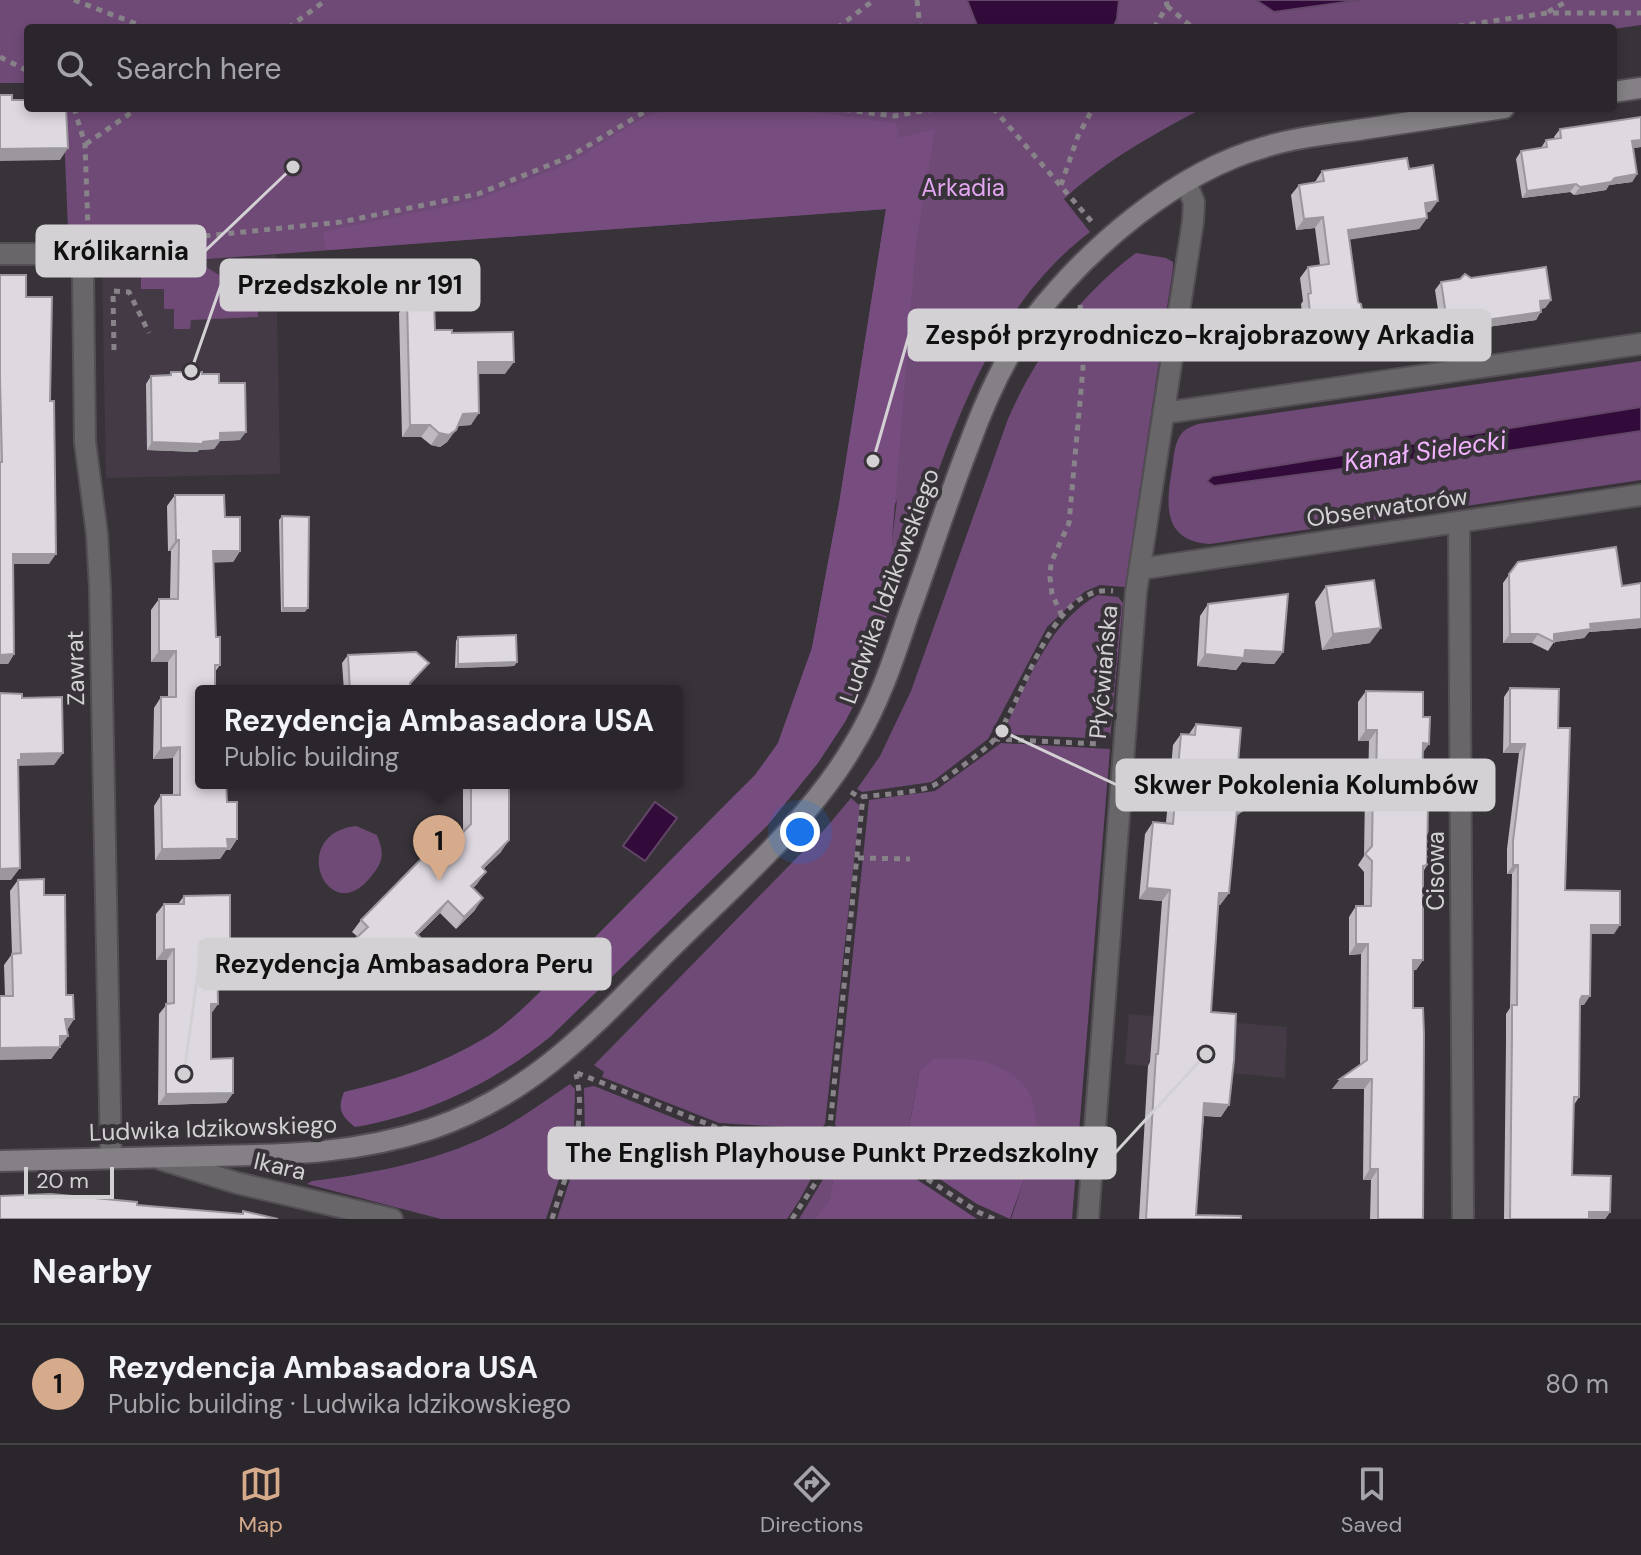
<!DOCTYPE html>
<meta charset="utf-8">
<style>
:root{--surface:#2a262b;--page:#363237;--text:#f1f3f6;--muted:#a5a5a9;--line:#464347;--accent:#d6ab8b}
body{margin:0;font-family:"DM Sans",sans-serif;background:var(--page);color:var(--text)}
.scale{position:absolute;left:24px;bottom:20px;width:90px;box-sizing:border-box;padding-left:8px;border:4px solid #d4d1d5;border-top:0;font-size:22px;line-height:28px;white-space:nowrap;color:#d4d1d5;-webkit-text-stroke:6px #383339;paint-order:stroke}
.you{position:absolute;left:800px;top:832px;width:28px;height:28px;margin:-20px;border:6px solid #fff;border-radius:50%;background:#1a73e8;box-shadow:0 0 0 12px #1a73e833}
.badge{display:grid;place-items:center;width:52px;height:52px;border-radius:50%;background:var(--accent);color:#111;font-size:26px;font-weight:700}
.pin{position:absolute;translate:-50% -66px;filter:drop-shadow(0 2px 4px #0008)}
.pin::after{content:'';position:absolute;top:42px;width:28px;height:24px;background:inherit;clip-path:polygon(0 0,100% 0,50% 100%)}
.popup{position:absolute;left:195px;top:685px;width:488px;height:104px;box-sizing:border-box;display:grid;place-content:center;border-radius:8px;background:var(--surface);filter:drop-shadow(0 2px 6px #0005);font-size:26px;white-space:nowrap;color:var(--muted)}
.popup b{font-size:30px;color:var(--text)}
.popup::after{content:'';position:absolute;left:50%;top:100%;margin-left:-16px;border:16px solid transparent;border-top-color:var(--surface)}
.list{margin:0;padding:0;list-style:none}
h2{display:flex;justify-content:space-between;align-items:center;height:104px;margin:0;padding:0 32px;font-size:34px}
h2 small{font-size:26px;font-weight:400;color:var(--muted)}
.list li{display:grid;grid-template-columns:52px 1fr auto;gap:24px;align-items:center;box-sizing:border-box;height:120px;padding:0 32px;border-top:2px solid var(--line)}
.list b{display:block;font-size:30px;white-space:nowrap}
.list p{margin:0;font-size:26px;white-space:nowrap;color:var(--muted)}
.list em{font-size:26px;font-style:normal;color:var(--muted)}
.icon{flex:none;width:44px;height:44px;fill:none;stroke:currentColor;stroke-width:2;stroke-linecap:round;stroke-linejoin:round}
.map{position:relative;flex:none;width:1641px;height:1219px;overflow:hidden}
.search{position:absolute;background:var(--surface);box-shadow:0 4px 12px #0003;left:24px;right:24px;top:24px;height:88px;display:flex;align-items:center;gap:20px;box-sizing:border-box;padding:0 28px;border-radius:8px;color:var(--muted);font-size:30px}
.sheet{height:224px;background:var(--surface)}
nav{display:flex;justify-content:space-around;align-items:center;box-sizing:border-box;height:112px;border-top:2px solid var(--line);background:var(--surface);font-size:22px;color:var(--muted)}
nav a{display:grid;justify-items:center;gap:4px}
nav .on{color:var(--accent)}
.map>svg:first-child{display:block}
.built{fill:#433a45}
.green{fill:#6f4a77}
.forest{fill:#774d80}
.water{fill:#320b3a;stroke:#634668;stroke-width:2}
.lines{fill:none;stroke-linecap:round;stroke-linejoin:round}
.street-casing{stroke:#544f55;stroke-width:24}
.secondary-casing{stroke:#544f55;stroke-width:24}
.path{stroke:#878388;stroke-width:5;stroke-dasharray:6 6;stroke-linecap:butt}
.street{stroke:#686669;stroke-width:20}
.secondary{stroke:#848085;stroke-width:20}
.wall{fill:#bfbac1}
.shaded-wall{fill:#9b979d}
.building{fill:#ded8e0;stroke:#9b979d;stroke-width:2}
.labels{text-anchor:middle;dominant-baseline:central;stroke-width:8;stroke-linejoin:round;paint-order:stroke}
.park-label{font-size:24px;fill:#e3a4f0;stroke:#383339}
.street-label{font-size:24px;fill:#d4d1d5;stroke:#383339}
.water-label{font-size:26px;font-style:italic;fill:#f1b2fe;stroke:#383339}
.leader{fill:none;stroke:#d4d1d5;stroke-width:3}
.callout-dot{fill:#d4d1d5;stroke:#383339;stroke-width:3}
.callout{fill:#d4d1d5;stroke:#d4d1d5;stroke-width:3}
.callout-label{font-size:26px;text-anchor:middle;font-weight:bold;fill:#111}
</style>
<div class="map">
<svg width="1641" height="1219" viewBox="0 0 1641 1219">
<rect width="100%" height="100%" fill="#383339"/>
<g class="built">
<path d="M276,255L280,474L106,478L102,267Z"/>
<path d="M1129,1014L1287,1027L1285,1078L1125,1064Z"/>
</g>
<g class="green">
<path d="M0,0H1641V25L1613,29L28,28V83H0Z"/>
<path d="M63,108H1203C1154,134 1105,161 1064,199L1090,232C979,316 944,460 899,583L892,540L897,500L778,743L812,648L839,504L886,209L102,267L98,229L68,230Z"/>
<path d="M1136,253L1166,258L1173,262V268L1125,587L1100,585L1084,592L1047,627L988,739L932,782L862,792L857,789L880,756L911,691L1008,419C1036,355 1079,295 1136,253Z"/>
<path d="M203,265L227,280H243L248,275L257,273L258,317L191,320L190,329H174V309H164V289H141V272L172,274Z"/>
<path d="M1641,361V480L1210,544C1162,541 1166,504 1172,469C1174,457 1174,442 1182,433C1186,428 1193,426 1198,424Z"/>
<path d="M1098,595L1118,597L1123,603L1110,739L1002,734C1027,685 1048,622 1098,595Z"/>
<path d="M1001,743L1110,749L1072,1219H1011L1037,1139L919,1072L904,1155L873,1134L840,1130L835,1125L869,800L935,791Z"/>
<path d="M851,798L860,806L825,1124L821,1129L719,1123L602,1077L604,1072L594,1065L825,829Z"/>
<path d="M356,826L377,835C385,856 383,862 369,879C327,928 287,834 356,826Z"/>
<path d="M570,1084L575,1089L574,1133L546,1219H441L307,1184L312,1181C377,1173 444,1160 503,1128C526,1115 548,1099 570,1084Z"/>
<path d="M594,1086L714,1134L820,1141L823,1145C816,1173 803,1196 787,1219H557L585,1134L584,1088Z"/>
<path d="M840,1142L868,1144L872,1150L840,1146L829,1202L815,1219H799L822,1181L834,1147Z"/>
</g>
<g class="forest">
<path d="M671,108H781L896,123L899,138L935,129L916,242L892,540L899,583L858,697L845,722L818,763L767,826L550,1037C493,1083 427,1115 355,1127C341,1116 337,1109 344,1092C393,1081 442,1064 485,1038C517,1018 544,987 571,961C633,900 693,836 755,775L778,743L812,648L839,504L886,209L326,250L323,232L477,200L570,163L645,117Z"/>
<path d="M935,1058C951,1059 970,1057 985,1062C1068,1087 1029,1162 1010,1219L977,1204L904,1155L919,1072Z"/>
<path d="M840,1146L872,1150L977,1219H815L829,1201Z"/>
</g>
<g class="water">
<path d="M967,0H1119L1117,19L1113,28H978Z"/>
<path d="M1256,0H1360L1274,12Z"/>
<path d="M1641,407V431L1475,456L1462,453L1214,486L1207,481L1212,476Z"/>
<path d="M655,802L677,818L645,861L623,846Z"/>
</g>
<g class="lines">
<g class="street-casing">
<g id="street">
<path d="M0,254H68L77,257L83,277L85,442L97,534L100,588L111,1158"/>
<path d="M1164,413L1641,344"/>
<path d="M1459,522L1463,1219"/>
<path d="M1140,569L1641,495"/>
<path d="M160,1159L237,1183L392,1219"/>
<path d="M1088,1219L1136,592L1193,221L1194,202L1186,183"/>
</g>
</g>
<g class="secondary-casing">
<g id="secondary">
<path d="M1613,92L1641,88"/>
<path d="M0,1161C71,1159 141,1158 212,1156C290,1155 357,1153 431,1129C530,1096 593,1027 664,955C726,893 809,822 853,746C878,706 893,661 908,616C929,559 947,501 969,445C985,401 1005,356 1033,319C1089,247 1176,172 1265,147C1297,137 1331,134 1364,129C1411,122 1458,115 1504,108"/>
</g>
</g>
<g class="path">
<path d="M74,0L147,28"/>
<path d="M917,0L920,28"/>
<path d="M1167,6L1193,28"/>
<path d="M1548,12L1569,0"/>
<path d="M288,28L326,0"/>
<path d="M837,28L874,0"/>
<path d="M1154,28L1167,6L1166,0"/>
<path d="M1446,28L1547,13H1641"/>
<path d="M0,57L28,71"/>
<path d="M74,108L85,144L88,229"/>
<path d="M833,108L894,116L939,108"/>
<path d="M993,108L1092,222"/>
<path d="M86,144L138,108"/>
<path d="M1061,185L1078,136L1093,108"/>
<path d="M97,247L341,222L478,194L569,157L651,108"/>
<path d="M114,350L113,291L129,292L149,333"/>
<path d="M1062,616L1052,594L1050,577L1051,563L1069,523L1083,368L1080,299"/>
<path d="M994,739L1101,744"/>
<path d="M851,792L859,797C877,795 916,793 932,786C941,783 986,749 992,742C1024,704 1049,583 1113,591"/>
<path d="M858,858L910,859"/>
<path d="M577,1073L718,1128L829,1136L871,1143L978,1212L994,1219"/>
<path d="M552,1219C567,1170 588,1126 576,1074"/>
<path d="M792,1219L818,1179L829,1136L863,796"/>
</g>
<use href="#street" class="street"/>
<use href="#secondary" class="secondary"/>
</g>
<g class="wall">
<path d="M1641,117V147L1633,148L1637,174L1632,182L1609,185L1606,190L1574,195L1570,192L1522,198L1516,159L1521,151L1541,148L1546,140L1555,139L1554,137L1560,129Z"/>
<path d="M1409,169L1430,212H1426L1427,218L1419,229L1349,239L1358,302L1363,315L1376,317L1352,347L1321,351L1320,343L1300,346L1298,329L1303,322L1301,304L1303,301L1300,278L1308,267L1320,265L1315,228L1296,230L1291,195L1299,185L1315,182L1322,171Z"/>
<path d="M0,275L26,297L50,401L49,564H13L14,654L8,664H0Z"/>
<path d="M1471,278L1551,300L1545,308L1541,309L1536,320L1452,332L1451,321L1440,323L1435,290L1441,282Z"/>
<path d="M407,301L435,330L452,333L505,374H478L471,425L458,426L447,442L440,447L431,445L421,437H402L399,313Z"/>
<path d="M171,372L202,374L219,383L240,440L220,441L214,449L199,450L197,452L147,450L146,384L151,376L169,375Z"/>
<path d="M175,495L225,517L240,551L233,562H213L216,637L220,665L201,691V783L227,802L237,839L230,850H226L220,859L155,860L154,806L161,795H173V758L153,759L154,708L161,697H168V662H151V610L159,599H170L171,551H168L167,506Z"/>
<path d="M282,516L305,612H281L279,520Z"/>
<path d="M1518,562L1622,586L1641,583V628L1589,632L1584,638L1554,642L1548,651L1532,643H1503V583Z"/>
<path d="M1326,586L1370,643L1322,650L1315,602Z"/>
<path d="M1208,604L1283,652L1274,664L1242,662L1236,670L1197,666L1200,616Z"/>
<path d="M458,637L517,662L514,666L455,668L456,641Z"/>
<path d="M348,655L429,663L410,685L411,691H344L342,663Z"/>
<path d="M1510,688L1558,728L1565,890L1614,934H1591L1584,1005H1580L1579,1097L1574,1105L1572,1175L1610,1212L1605,1219H1504L1506,1043V1014L1510,1008L1512,874H1507V849L1519,753H1503L1504,697Z"/>
<path d="M1366,691L1423,753L1422,802L1427,865L1423,872V960L1416,970H1413V1008L1423,1219H1370L1371,1180H1363L1364,1089H1332L1360,1065L1361,954L1349,955V917L1356,906H1364V872L1358,865L1364,856L1365,792L1368,787L1369,741H1358V702Z"/>
<path d="M1196,724L1238,763L1264,796L1236,816L1229,893L1220,905H1218L1211,1012L1221,1117L1204,1116L1196,1215L1241,1219H1139L1148,1066L1150,1062L1162,901L1139,899L1145,834L1153,822L1166,823L1173,745L1181,734H1189Z"/>
<path d="M465,783H509L501,852L483,869L477,884L473,888L475,910L456,929L440,913L418,935L424,962L404,982L388,966L373,981L345,953L358,937L352,932L361,920L440,856L463,833V786Z"/>
<path d="M18,880L44,895L66,995L74,1019L67,1030L68,1036L51,1059L5,996L4,965L12,954L10,891Z"/>
<path d="M184,896L230,949L223,959H217L218,1004L211,1013V1059L233,1093L226,1103L158,1105L159,1014L167,1004V960H156V914L164,904H178Z"/>
</g>
<g class="shaded-wall">
<path d="M1641,140V147L1627,149L1632,141Z"/>
<path d="M68,148L60,160L0,161V149Z"/>
<path d="M1637,174L1632,182L1609,185L1606,190L1574,195L1580,187L1615,178Z"/>
<path d="M1576,184L1570,192L1522,198L1527,191Z"/>
<path d="M1438,201L1430,212L1417,214L1425,203Z"/>
<path d="M1323,217L1315,228L1296,230L1304,219Z"/>
<path d="M1427,218L1419,229L1341,241L1348,230Z"/>
<path d="M1551,300L1545,308L1534,309L1540,301Z"/>
<path d="M1541,312L1536,320L1452,332L1458,324Z"/>
<path d="M1456,313L1451,321L1440,323L1446,315Z"/>
<path d="M1376,317L1352,347L1321,351L1328,341Z"/>
<path d="M1327,332L1320,343L1300,346L1308,336Z"/>
<path d="M478,362H514L505,374H470Z"/>
<path d="M479,413L471,425L454,426L463,414Z"/>
<path d="M410,425H430L421,437H402Z"/>
<path d="M456,430L447,442L440,447L431,445L439,433Z"/>
<path d="M246,432L240,440L220,441L214,449L199,450L197,452L147,450L152,442H203L220,433Z"/>
<path d="M176,540H179L171,551H168Z"/>
<path d="M213,551H240L233,562L205,563Z"/>
<path d="M13,554H56L49,564H6Z"/>
<path d="M283,608H308L305,612H281Z"/>
<path d="M1641,619V628L1589,632L1584,638L1554,642V634L1590,624Z"/>
<path d="M1381,628L1370,643L1322,650L1333,634Z"/>
<path d="M1510,634H1538L1532,643H1503Z"/>
<path d="M1245,650L1283,652L1274,664L1242,662L1236,670L1197,666L1205,654Z"/>
<path d="M159,651H176L168,662H151Z"/>
<path d="M14,654L8,664H0V655Z"/>
<path d="M517,662L514,666L455,668L458,664Z"/>
<path d="M1366,730H1377L1369,741H1358Z"/>
<path d="M1423,743L1429,744L1422,754Z"/>
<path d="M1510,744H1525L1519,753H1503Z"/>
<path d="M180,747L173,758L153,759L161,748Z"/>
<path d="M63,753L54,765L17,766L13,772L21,754Z"/>
<path d="M1272,784L1264,796L1228,822L1237,810Z"/>
<path d="M227,839H237L230,850H226L220,859L155,860L162,849Z"/>
<path d="M509,840L501,852L473,879L482,867Z"/>
<path d="M1513,865H1518L1512,874H1507Z"/>
<path d="M20,868L11,880H0V869Z"/>
<path d="M486,872L477,884L463,898L471,886Z"/>
<path d="M1147,888L1170,890L1162,901L1139,899Z"/>
<path d="M1219,893H1229L1220,905L1211,904Z"/>
<path d="M483,898L475,910L456,929L464,917Z"/>
<path d="M448,901L440,913L408,945L416,933Z"/>
<path d="M1591,925H1620L1614,934H1585Z"/>
<path d="M1356,944H1368L1361,954L1349,955Z"/>
<path d="M174,949L167,960H156L164,950Z"/>
<path d="M217,949H230L223,959H210Z"/>
<path d="M432,950L424,962L404,982L412,970Z"/>
<path d="M396,954L388,966L373,981L381,969Z"/>
<path d="M1413,960H1423L1416,970L1406,971Z"/>
<path d="M1582,996H1590L1584,1005H1576Z"/>
<path d="M211,1004H218L211,1014Z"/>
<path d="M65,1019H74L66,1031Z"/>
<path d="M60,1036H68L51,1059L0,1060V1048Z"/>
<path d="M1340,1079H1372L1364,1089H1332Z"/>
<path d="M233,1093L226,1103L158,1105L166,1094Z"/>
<path d="M1204,1103L1229,1105L1221,1117L1196,1115Z"/>
<path d="M1370,1169H1378L1371,1180H1363Z"/>
<path d="M1589,1212H1610L1605,1219H1584Z"/>
</g>
<g class="building">
<path d="M0,95H12V100H28V108H66L68,148L0,149Z"/>
<path d="M1641,117V140L1632,141L1637,174L1615,178L1611,182L1580,187L1576,184L1527,191L1521,151L1547,147L1546,140L1561,138L1560,129Z"/>
<path d="M1407,158L1409,169L1433,165L1438,201L1425,203L1427,218L1348,230L1358,302L1361,304L1363,315L1376,317L1359,336L1328,341L1327,332L1308,336L1305,318L1310,312L1308,294L1311,293L1308,267L1329,264L1323,217L1304,219L1299,185L1324,181L1322,171Z"/>
<path d="M1546,267L1551,300L1540,301L1541,312L1458,324L1456,313L1446,315L1441,282L1460,279L1465,274L1471,278Z"/>
<path d="M0,275H26V297H52L50,401H54L56,554H13L14,654L0,655V462H2L0,378Z"/>
<path d="M407,301H434L435,330H452V333L513,332L514,362H478L479,413L463,414L456,430L449,435L439,433L430,425H410Z"/>
<path d="M171,372H202V374H219V383H245L246,432L220,433V440L203,442V444L152,442L151,376L171,375Z"/>
<path d="M175,495H224L225,517H240V551H213L216,637H220V665H215V691H201V783H226L227,802H237V839H227L228,848L162,849L161,795H180V747L161,748V697H176V651H159V599H178L179,540H176Z"/>
<path d="M282,516L309,517L308,608H283Z"/>
<path d="M1616,547L1622,586L1641,583V619L1590,624L1591,629L1554,634V642L1538,634H1510L1509,574L1518,562Z"/>
<path d="M1374,580L1381,628L1333,634L1326,586Z"/>
<path d="M1288,594L1283,652L1245,650L1244,658L1205,654L1208,604Z"/>
<path d="M516,635L517,662L458,664V637Z"/>
<path d="M416,652L429,663L410,683L411,691H350L348,655Z"/>
<path d="M1510,688L1559,689L1558,728H1570L1565,890L1620,891V925H1591L1590,996H1582L1580,1000L1579,1097H1574L1572,1175L1611,1176L1610,1212H1589V1219H1510L1512,1034V1005H1517L1518,865H1513V841L1525,744H1510Z"/>
<path d="M1366,691L1423,692V717H1430L1429,744L1423,743L1422,802H1428L1427,865L1423,866V960H1413V1008H1423L1424,1034L1423,1219H1378V1169H1370L1372,1079H1340L1367,1060L1368,944H1356V906H1371L1372,861L1365,854L1372,846L1373,781H1376L1377,730H1366Z"/>
<path d="M0,693L22,694V698L62,697L63,753L21,754V760H18L20,868L0,869Z"/>
<path d="M1196,724L1241,728L1238,763L1256,765L1272,784L1237,810L1229,893H1219L1211,1012L1236,1014L1234,1060L1229,1105L1204,1103L1196,1215L1241,1216V1219H1146L1156,1054H1158L1170,890L1147,888L1153,822L1173,824L1181,734L1195,735Z"/>
<path d="M471,783H509V840L482,867L486,872L471,886L483,898L464,917L448,901L416,933L432,950L412,970L396,954L381,969L353,941L368,927L361,920L432,848L440,856L471,824Z"/>
<path d="M44,879V895H65L66,995H73L74,1019H65L68,1036H60V1047L0,1048V996H13L12,954L21,953L18,880Z"/>
<path d="M230,895V949H217L218,1004H211V1059L233,1058V1093L166,1094V1004L174,1003V949L164,950V904H184V896Z"/>
<path d="M51,1194L137,1202V1205L243,1214V1211L278,1219H0V1196Z"/>
</g>
<g class="labels">
<g class="park-label">
<text x="963" y="187">Arkadia</text>
</g>
<g class="street-label">
<text transform="translate(1387 507) rotate(-8)">Obserwatorów</text>
<text transform="translate(889 586) rotate(-70)">Ludwika Idzikowskiego</text>
<text transform="translate(75 668) rotate(-91)">Zawrat</text>
<text transform="translate(1103 672) rotate(-85)">Płyćwiańska</text>
<text transform="translate(1435 871) rotate(-90)">Cisowa</text>
<text transform="translate(213 1128) rotate(-2)">Ludwika Idzikowskiego</text>
<text transform="translate(280 1166) rotate(13)">Ikara</text>
</g>
<g class="water-label">
<text transform="translate(1425 451) rotate(-8)">Kanał Sielecki</text>
</g>
</g>
<path class="leader" d="M293 167L205 251M191 371L221 285M873 461L909 335M1002 731L1117 785M184 1074L199 964M1206 1054L1115 1153"/>
<g class="callout-dot">
<circle cx="293" cy="167" r="8"/>
<circle cx="191" cy="371" r="8"/>
<circle cx="873" cy="461" r="8"/>
<circle cx="1002" cy="731" r="8"/>
<circle cx="184" cy="1074" r="8"/>
<circle cx="1206" cy="1054" r="8"/>
</g>
<g class="callout">
<rect x="37" y="226" width="168" height="50" rx="8"/>
<rect x="221" y="260" width="258" height="50" rx="8"/>
<rect x="909" y="310" width="581" height="50" rx="8"/>
<rect x="1117" y="760" width="377" height="50" rx="8"/>
<rect x="199" y="939" width="411" height="50" rx="8"/>
<rect x="549" y="1128" width="566" height="50" rx="8"/>
</g>
<g class="callout-label">
<text x="121" y="260">Królikarnia</text>
<text x="350" y="294">Przedszkole nr 191</text>
<text x="1200" y="344">Zespół przyrodniczo-krajobrazowy Arkadia</text>
<text x="1306" y="794">Skwer Pokolenia Kolumbów</text>
<text x="404" y="973">Rezydencja Ambasadora Peru</text>
<text x="832" y="1162">The English Playhouse Punkt Przedszkolny</text>
</g>
</svg>
<div class="scale">20 m</div>
<div class="you"></div>
<div class="pin badge" style="left:439px;top:881px">1</div>
<div class="popup"><b>Rezydencja Ambasadora USA</b>Public building</div>
<div class="search"><svg class="icon" aria-label="search" viewBox="0 0 24 24"><circle cx="10" cy="10" r="6"/><path d="M15 15l6 6"/></svg>Search here</div>
</div>
<section class="sheet">
<h2>Nearby<small></small></h2>
<ul class="list">
<li><span class="badge">1</span><div><b>Rezydencja Ambasadora USA</b><p>Public building · Ludwika Idzikowskiego</p></div><em>80 m</em></li>
</ul>
</section>
<nav>
<a class="on"><svg class="icon" aria-label="map" viewBox="0 0 24 24"><path d="M3 6l6-2 6 2 6-2v14l-6 2-6-2-6 2zM9 4v14M15 6v14"/></svg>Map</a>
<a><svg class="icon" aria-label="directions" viewBox="0 0 24 24"><path d="M12 3l9 9-9 9-9-9zM9 14v-3h6M13 9l2 2-2 2"/></svg>Directions</a>
<a><svg class="icon" aria-label="saved" viewBox="0 0 24 24"><path d="M7 4h10v16l-5-4-5 4z"/></svg>Saved</a>
</nav>
